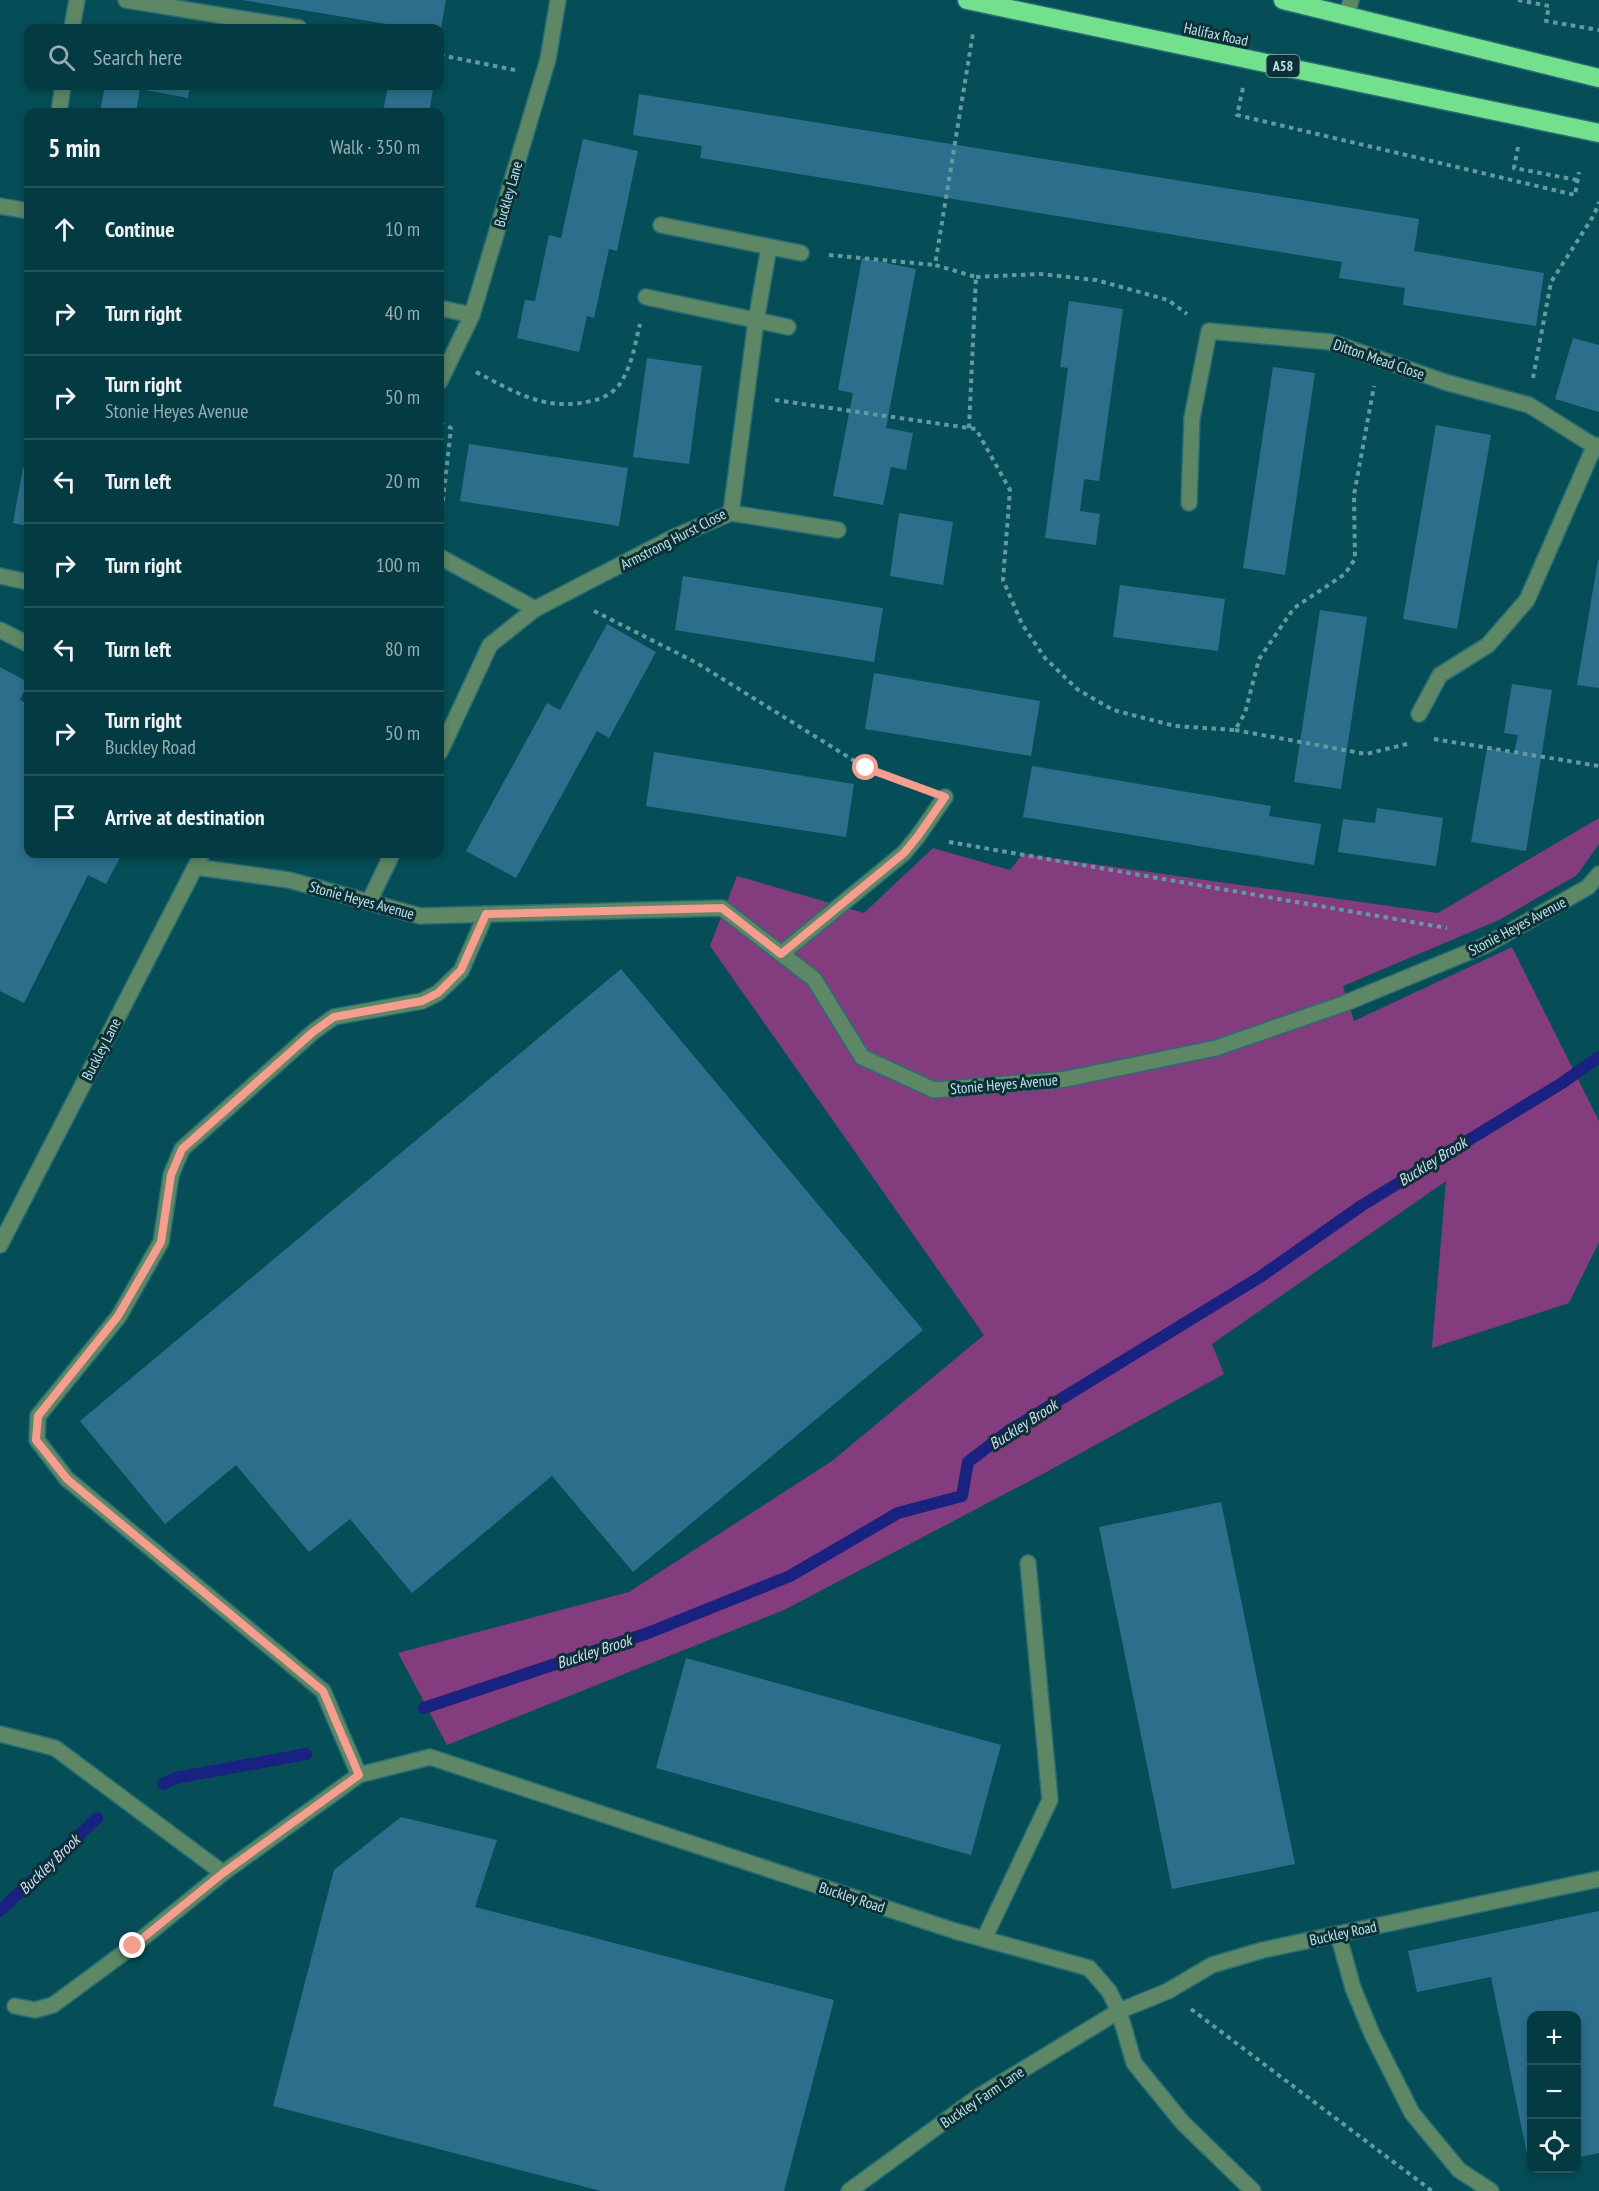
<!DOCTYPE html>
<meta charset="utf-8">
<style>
:root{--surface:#043a41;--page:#0d4148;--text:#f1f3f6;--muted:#97adb1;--line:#25545a}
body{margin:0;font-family:"PT Sans Narrow",sans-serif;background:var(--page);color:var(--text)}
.controls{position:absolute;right:18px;bottom:18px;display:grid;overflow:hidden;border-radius:12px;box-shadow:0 3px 9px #0003}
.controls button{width:54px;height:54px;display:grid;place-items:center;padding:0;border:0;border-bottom:2px solid var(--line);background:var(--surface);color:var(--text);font:30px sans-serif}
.stop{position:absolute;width:18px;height:18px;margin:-14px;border:4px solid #f59d8e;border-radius:50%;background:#fff}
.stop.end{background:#f59d8e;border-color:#fff;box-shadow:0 2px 6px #0008}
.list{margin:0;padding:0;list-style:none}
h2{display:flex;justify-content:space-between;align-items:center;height:78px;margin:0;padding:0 24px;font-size:26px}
h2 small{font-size:20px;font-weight:400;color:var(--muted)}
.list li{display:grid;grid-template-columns:39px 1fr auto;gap:18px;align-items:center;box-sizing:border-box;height:84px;padding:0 24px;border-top:2px solid var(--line)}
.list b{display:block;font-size:22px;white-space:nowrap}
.list p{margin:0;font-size:20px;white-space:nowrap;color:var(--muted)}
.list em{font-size:20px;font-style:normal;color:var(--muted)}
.icon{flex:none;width:33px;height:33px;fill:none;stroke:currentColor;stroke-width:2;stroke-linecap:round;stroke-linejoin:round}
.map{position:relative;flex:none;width:1599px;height:2191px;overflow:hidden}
.search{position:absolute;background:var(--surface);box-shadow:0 3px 9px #0003;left:24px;top:24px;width:420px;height:66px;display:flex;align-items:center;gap:15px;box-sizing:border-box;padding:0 21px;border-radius:12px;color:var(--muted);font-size:22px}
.panel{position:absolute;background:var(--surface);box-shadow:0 3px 9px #0003;left:24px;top:108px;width:420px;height:750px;border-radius:12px}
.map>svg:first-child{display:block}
.green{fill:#833d7e}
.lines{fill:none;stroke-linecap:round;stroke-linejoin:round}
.stream{stroke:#192280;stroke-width:12}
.building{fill:#2c6f8c}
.minor-casing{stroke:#2a6c74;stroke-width:18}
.highway-casing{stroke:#2a6c74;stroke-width:21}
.path{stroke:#639aa2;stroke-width:4;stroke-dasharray:4.5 4.5;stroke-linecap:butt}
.minor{stroke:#5d8765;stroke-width:15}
.highway{stroke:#72e08d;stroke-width:18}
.route{stroke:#f59d8e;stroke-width:8}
.labels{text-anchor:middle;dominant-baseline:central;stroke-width:6;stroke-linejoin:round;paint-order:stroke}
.shield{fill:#0d3036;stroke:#88adb3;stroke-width:1.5}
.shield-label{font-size:14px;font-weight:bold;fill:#bce2e9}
.street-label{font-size:15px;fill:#bce2e9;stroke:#0d3036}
.water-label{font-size:16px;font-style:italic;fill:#d4ddf7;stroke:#0d3036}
</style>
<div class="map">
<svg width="1599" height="2191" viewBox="0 0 1599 2191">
<rect width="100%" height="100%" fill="#064e57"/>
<path class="green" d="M1599,818V844L1577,875L1499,920L1343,986L1354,1021L1512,947L1599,1121V1242L1569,1303L1432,1348L1446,1181L1212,1344L1224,1374L1041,1475L784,1610L447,1745L398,1653L629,1592L832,1461L984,1335L710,946L737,876L864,913L933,848L1010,870L1023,854L1438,913Z"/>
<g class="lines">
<g class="stream">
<path d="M424,1708L648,1633L790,1576L898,1513L962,1496L968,1462L1007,1432L1260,1277L1361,1206L1562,1083L1599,1057"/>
<path d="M163,1784L175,1778L306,1754"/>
<path d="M0,1911L97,1818"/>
</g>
</g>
<g class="building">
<path d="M242,0H446L441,28H411Z"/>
<path d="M105,86H190L188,98L140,89L136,112H100Z"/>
<path d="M388,86H405L433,90L429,112H383Z"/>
<path d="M639,94L1419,219L1414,251L1544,273L1536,326L1403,305L1405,288L1339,278L1342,262L700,158L702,146L633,135Z"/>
<path d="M583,139L638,151L617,251L609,249L594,318L587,316L579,352L517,338L525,300L535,301L549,235L561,238Z"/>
<path d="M862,258L916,269L886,428L913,433L906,470L891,467L883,505L833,496L853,393L838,390Z"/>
<path d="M1069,301L1123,309L1099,481L1084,479L1080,511L1100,514L1096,545L1045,538L1068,368L1060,367Z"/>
<path d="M1573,338L1599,345V412L1555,399Z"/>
<path d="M647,358L702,366L689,464L633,457Z"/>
<path d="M1273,367L1315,373L1285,575L1243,568Z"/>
<path d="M1436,425L1491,435L1457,629L1403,619Z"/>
<path d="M469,444L628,468L619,526L460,501Z"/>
<path d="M23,468L28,469V526L13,523Z"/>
<path d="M899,513L953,522L943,585L890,576Z"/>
<path d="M1598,560H1599V688L1577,685Z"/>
<path d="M683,576L883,608L874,662L675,630Z"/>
<path d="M1120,585L1225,599L1218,651L1113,637Z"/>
<path d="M1320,610L1367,617L1341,789L1294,782Z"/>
<path d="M607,624L656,652L609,738L597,731L516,878L466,851L547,703L560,710Z"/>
<path d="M0,667L28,682L20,700L28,704V854H122L106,884L88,875L24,1003L0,991Z"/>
<path d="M874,673L1040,701L1031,756L865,729Z"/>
<path d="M1512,684L1552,690L1526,851L1471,842L1487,748L1514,753L1518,735L1504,733Z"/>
<path d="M654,752L854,784L846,837L646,806Z"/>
<path d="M1032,766L1271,806L1269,816L1321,824L1314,865L1023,817Z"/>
<path d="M1377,808L1443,818L1436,866L1338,852L1343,819L1375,823Z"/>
<path d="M621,969L923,1330L633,1572L552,1476L412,1593L350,1519L309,1552L236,1465L165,1524L80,1421Z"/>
<path d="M1221,1502L1295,1864L1172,1889L1099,1527Z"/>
<path d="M686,1658L1001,1745L971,1855L656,1768Z"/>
<path d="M401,1817L497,1840L475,1907L834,2000L784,2191H601L273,2106L334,1870Z"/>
<path d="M1599,1911V2153L1576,2158V2016H1532L1530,2169L1491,1977L1417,1992L1408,1951Z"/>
</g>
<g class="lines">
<g class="minor-casing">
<g id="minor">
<path d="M126,0L299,28"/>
<path d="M1347,15L1351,0"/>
<path d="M72,28L77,0"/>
<path d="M59,112L63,86"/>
<path d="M0,206L28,211"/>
<path d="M661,225L801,253"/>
<path d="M646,297L788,327"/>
<path d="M440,308L472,315"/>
<path d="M440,381L472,315L548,59L558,0"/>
<path d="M1189,503L1192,418L1209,331L1331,342L1445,382L1529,405L1599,449"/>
<path d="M731,513L838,530"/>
<path d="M440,557L535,609"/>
<path d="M0,576L28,582"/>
<path d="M0,630L28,644"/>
<path d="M1419,714L1440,675L1488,645L1527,600L1595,445"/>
<path d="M440,752L490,645L535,609L674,537L731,513L756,321L769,247"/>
<path d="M195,867L289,880L420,916L722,908L814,979L862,1057L934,1090L1066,1079L1216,1048L1343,1004L1486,945L1588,887L1599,874"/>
<path d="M369,902L392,854"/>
<path d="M781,954L904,853L918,836L945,797"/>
<path d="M0,1245L202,854"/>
<path d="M0,1734L55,1748L223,1873"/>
<path d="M359,1775L323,1691L67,1479L37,1440L38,1416L119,1316L161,1242L171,1175L182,1149L313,1032L334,1017L422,1001L438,993L461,971L486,914"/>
<path d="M1338,1934L1353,1988L1372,2034L1412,2113L1459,2170L1491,2191"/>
<path d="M984,1939L1050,1800L1028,1563"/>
<path d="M15,2006L35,2010L53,2005L133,1946L223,1873L359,1775L430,1757L955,1931L1089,1968L1109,1991L1119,2011L1168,1991L1212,1965L1263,1950L1599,1879"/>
<path d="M849,2191L978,2097L1119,2011L1134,2063L1183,2123L1253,2191"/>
</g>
</g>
<g class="highway-casing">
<g id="highway">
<path d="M967,0L1599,133"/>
<path d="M1283,0L1599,78"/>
</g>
</g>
<g class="path">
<path d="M1518,0L1549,6L1546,21L1599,30"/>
<path d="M440,55L515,70"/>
<path d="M1243,88L1237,115L1575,195L1579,172"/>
<path d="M1518,147L1514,168L1577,180"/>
<path d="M829,255L935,265"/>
<path d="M976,277L1040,274L1096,280L1168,300L1187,314"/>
<path d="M476,372C517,393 547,413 595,400C604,398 616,391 621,382C632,365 635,344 640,324"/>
<path d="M1533,378L1551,282L1594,215L1599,202"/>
<path d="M775,400L976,429L1010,490L1003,580L1022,624L1045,658L1077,689L1113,710L1175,726L1235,730L1245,713L1259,659L1294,608L1345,574L1355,559L1354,495L1374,386"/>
<path d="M440,423L451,428L440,527"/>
<path d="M969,428L976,277L935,265L973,33"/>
<path d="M594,611L697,663L866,768L916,787"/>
<path d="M1235,730L1366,754L1411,743"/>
<path d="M1434,739L1599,766"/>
<path d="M949,842L1447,928"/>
<path d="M1191,2009L1432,2191"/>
</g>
<use href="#minor" class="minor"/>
<use href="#highway" class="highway"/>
</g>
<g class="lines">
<path class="route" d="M133,1946L223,1873L359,1775L323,1691L67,1479L36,1440L38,1416L118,1316L161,1242L171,1175L182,1149L313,1032L334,1017L422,1001L438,993L461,970L486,914L722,908L781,954L904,853L918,836L945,797L866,768"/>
</g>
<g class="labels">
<rect class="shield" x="1266.5" y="55" width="33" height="22" rx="4.5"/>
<g class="shield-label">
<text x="1283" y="66">A58</text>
</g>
<g class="street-label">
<text transform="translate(1216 34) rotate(12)">Halifax Road</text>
<text transform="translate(508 194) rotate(-74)">Buckley Lane</text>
<text transform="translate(1379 359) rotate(19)">Ditton Mead Close</text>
<text transform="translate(673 539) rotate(-27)">Armstrong Hurst Close</text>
<text transform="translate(362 900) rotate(15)">Stonie Heyes Avenue</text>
<text transform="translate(1517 926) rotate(-28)">Stonie Heyes Avenue</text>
<text transform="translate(101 1049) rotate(-63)">Buckley Lane</text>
<text transform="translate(1004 1084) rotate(-5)">Stonie Heyes Avenue</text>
<text transform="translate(852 1897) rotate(18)">Buckley Road</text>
<text transform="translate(1343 1933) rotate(-12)">Buckley Road</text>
<text transform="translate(982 2097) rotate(-34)">Buckley Farm Lane</text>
</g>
<g class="water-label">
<text transform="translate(1432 1161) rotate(-32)">Buckley Brook</text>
<text transform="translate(1023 1424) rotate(-33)">Buckley Brook</text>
<text transform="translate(594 1651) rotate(-18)">Buckley Brook</text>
<text transform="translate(49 1864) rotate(-44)">Buckley Brook</text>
</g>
</g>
</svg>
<div class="controls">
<button>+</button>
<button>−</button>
<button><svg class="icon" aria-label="locate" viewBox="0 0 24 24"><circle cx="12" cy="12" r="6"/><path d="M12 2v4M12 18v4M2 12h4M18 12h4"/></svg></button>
</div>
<div class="stop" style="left:866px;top:768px"></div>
<div class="stop end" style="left:133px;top:1946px"></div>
<div class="search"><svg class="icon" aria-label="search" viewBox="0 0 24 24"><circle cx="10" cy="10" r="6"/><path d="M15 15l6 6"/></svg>Search here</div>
<section class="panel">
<h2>5 min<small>Walk · 350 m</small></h2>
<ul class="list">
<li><svg class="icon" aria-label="ahead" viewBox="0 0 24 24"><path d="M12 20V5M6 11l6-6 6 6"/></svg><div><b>Continue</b></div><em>10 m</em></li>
<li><svg class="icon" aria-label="right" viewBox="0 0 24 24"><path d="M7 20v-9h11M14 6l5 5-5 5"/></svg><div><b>Turn right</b></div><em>40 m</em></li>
<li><svg class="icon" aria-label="right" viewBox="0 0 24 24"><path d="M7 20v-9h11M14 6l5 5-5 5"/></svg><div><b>Turn right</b><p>Stonie Heyes Avenue</p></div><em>50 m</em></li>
<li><svg class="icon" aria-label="left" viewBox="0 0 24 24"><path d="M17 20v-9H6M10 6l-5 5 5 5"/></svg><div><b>Turn left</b></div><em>20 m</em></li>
<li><svg class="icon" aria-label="right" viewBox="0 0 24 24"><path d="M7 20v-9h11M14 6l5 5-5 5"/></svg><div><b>Turn right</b></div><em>100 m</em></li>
<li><svg class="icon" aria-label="left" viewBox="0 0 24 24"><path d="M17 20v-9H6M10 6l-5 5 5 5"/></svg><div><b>Turn left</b></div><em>80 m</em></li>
<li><svg class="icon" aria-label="right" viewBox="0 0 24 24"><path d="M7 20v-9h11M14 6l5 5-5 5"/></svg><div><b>Turn right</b><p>Buckley Road</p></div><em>50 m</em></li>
<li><svg class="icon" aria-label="arrive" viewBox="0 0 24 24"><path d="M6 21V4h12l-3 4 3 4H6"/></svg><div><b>Arrive at destination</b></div></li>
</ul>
</section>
</div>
